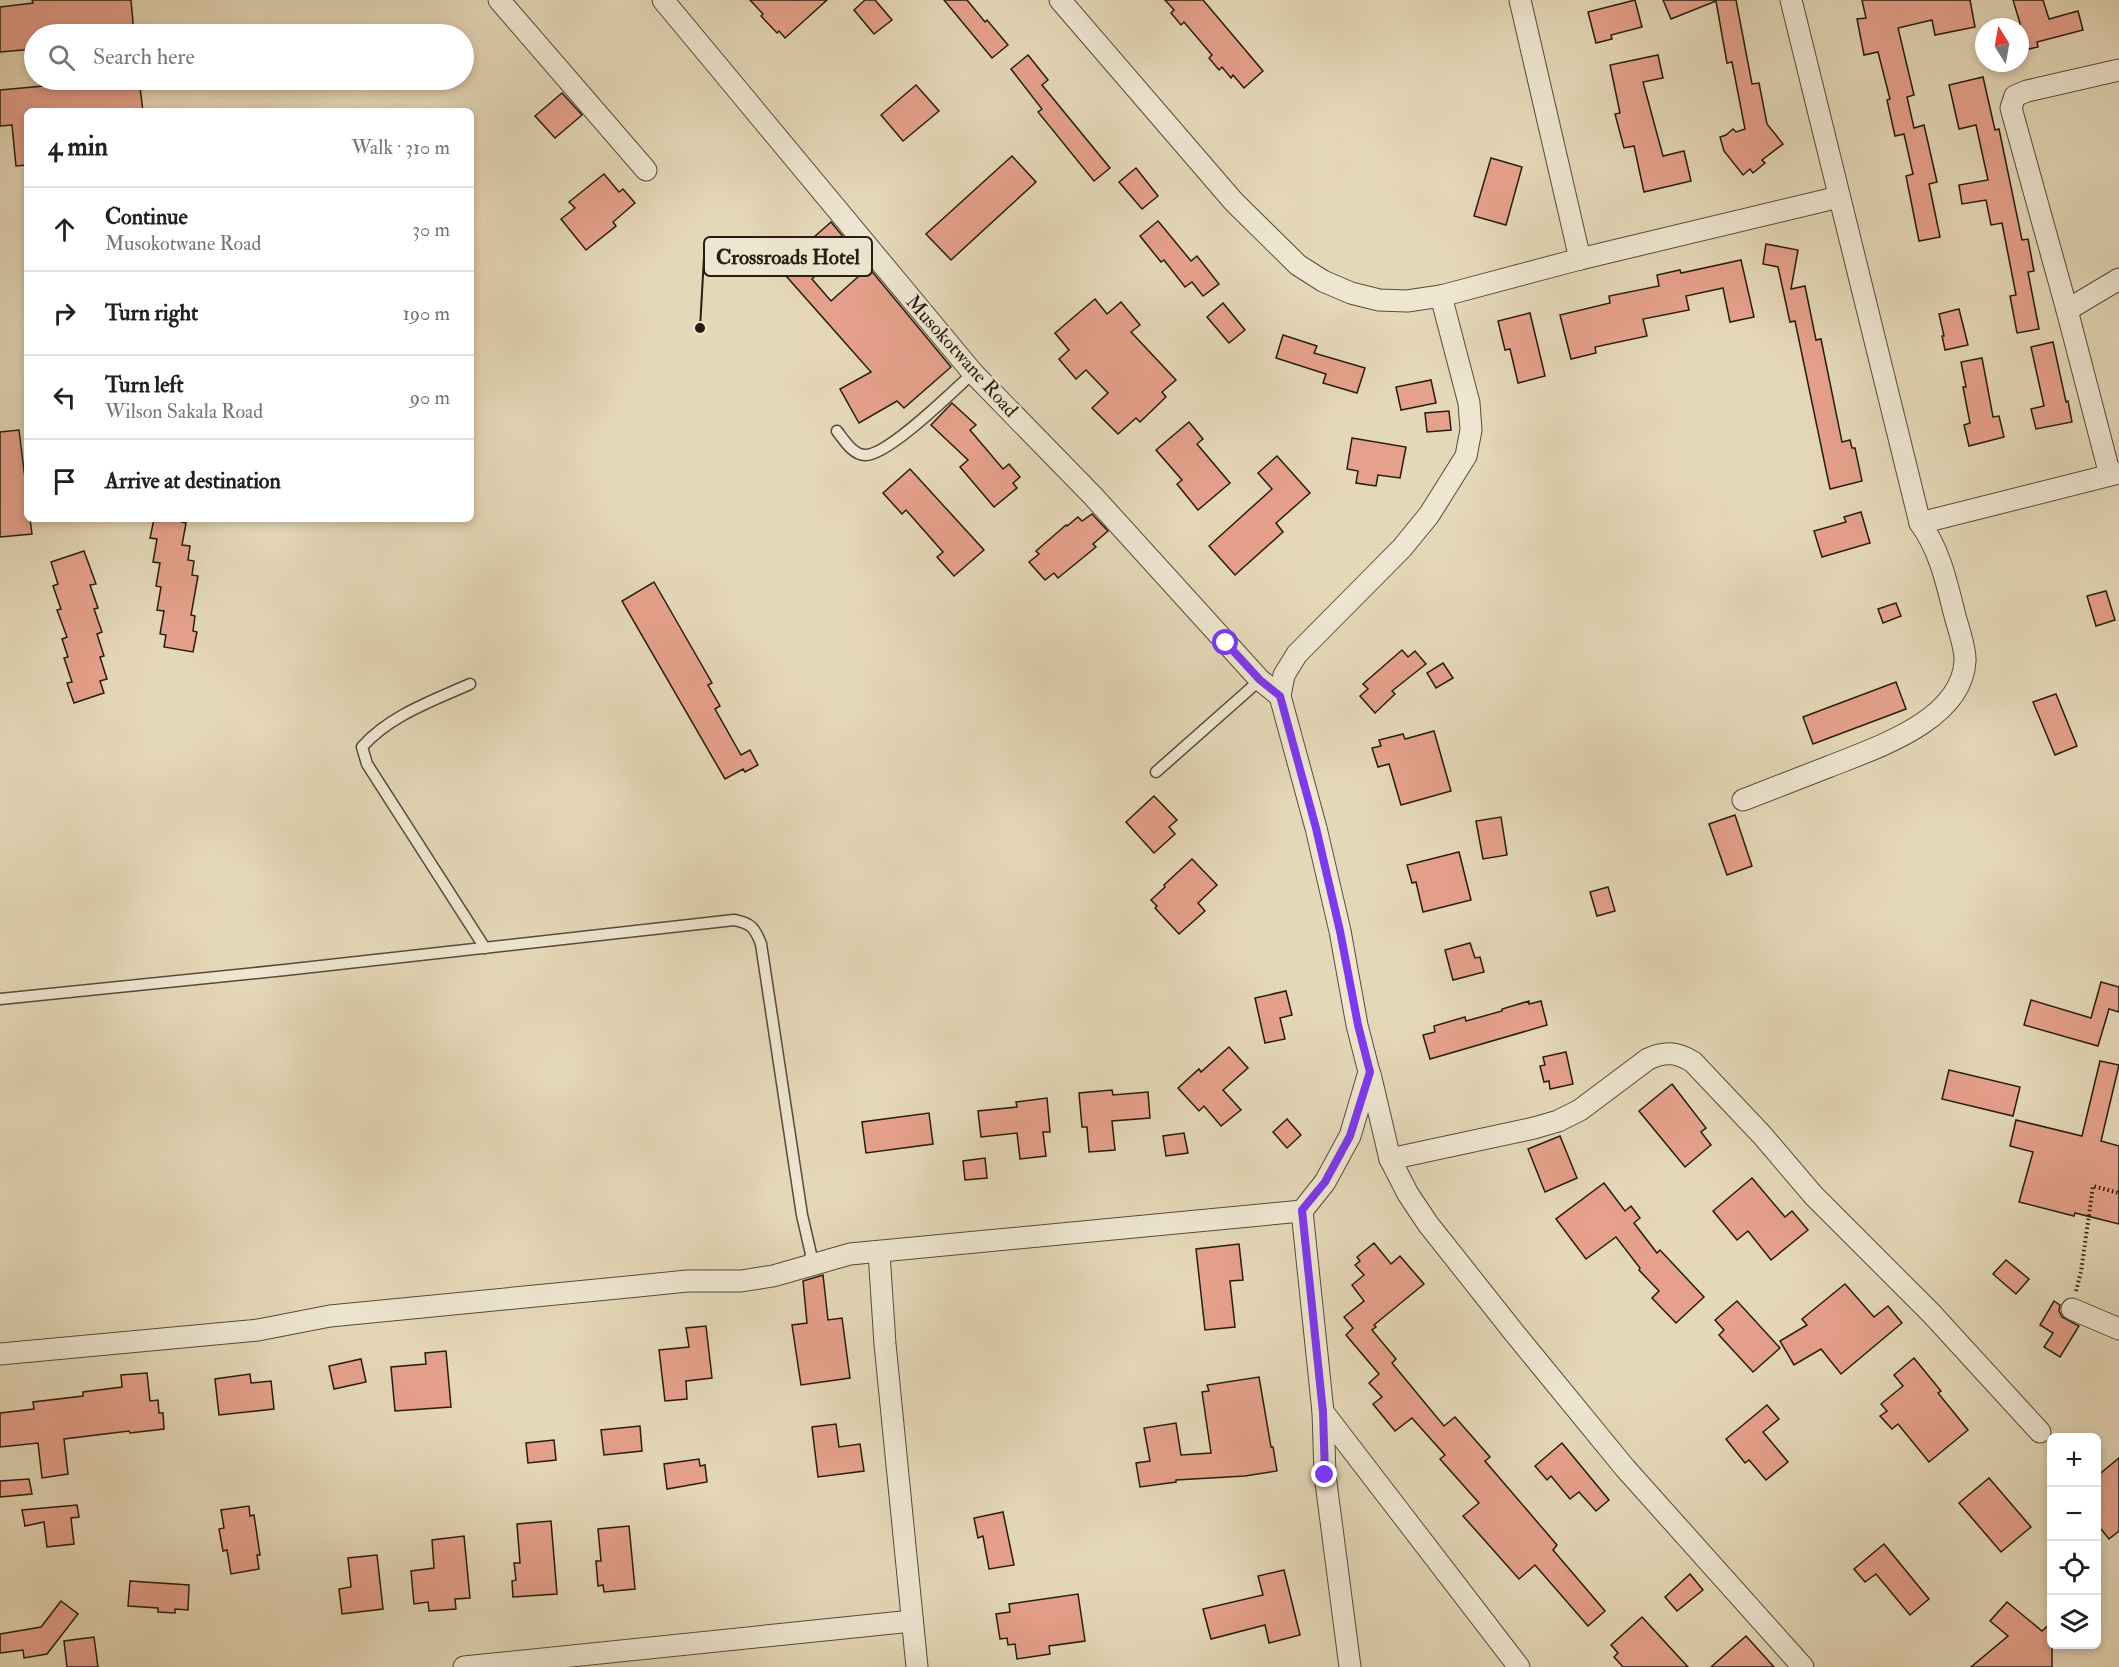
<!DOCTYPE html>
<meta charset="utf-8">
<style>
:root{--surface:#fff;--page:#f2f2f2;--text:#202124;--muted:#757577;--line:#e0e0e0}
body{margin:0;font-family:"IM FELL Double Pica",serif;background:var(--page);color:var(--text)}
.controls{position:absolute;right:18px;bottom:18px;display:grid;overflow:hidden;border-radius:9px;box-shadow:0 3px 9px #0003}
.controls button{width:54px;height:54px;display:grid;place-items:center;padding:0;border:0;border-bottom:2px solid var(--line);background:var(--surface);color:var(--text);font:30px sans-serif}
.compass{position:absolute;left:1975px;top:18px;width:54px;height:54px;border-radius:50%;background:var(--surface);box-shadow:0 3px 9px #0003;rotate:349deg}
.stop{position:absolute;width:18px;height:18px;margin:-14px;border:4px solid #7c3aed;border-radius:50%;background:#fff}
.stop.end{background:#7c3aed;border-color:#fff;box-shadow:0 2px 6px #0008}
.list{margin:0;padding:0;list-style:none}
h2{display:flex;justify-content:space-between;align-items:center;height:78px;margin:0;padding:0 24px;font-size:26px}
h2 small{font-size:20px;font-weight:400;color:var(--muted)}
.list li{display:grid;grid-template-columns:39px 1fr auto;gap:18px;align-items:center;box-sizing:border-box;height:84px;padding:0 24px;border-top:2px solid var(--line)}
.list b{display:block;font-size:22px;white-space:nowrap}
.list p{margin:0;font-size:20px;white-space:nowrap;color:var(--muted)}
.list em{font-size:20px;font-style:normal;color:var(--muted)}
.icon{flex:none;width:33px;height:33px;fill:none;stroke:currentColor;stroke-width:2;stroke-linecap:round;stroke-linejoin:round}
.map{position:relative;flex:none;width:2119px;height:1667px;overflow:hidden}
.search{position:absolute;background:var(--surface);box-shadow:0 3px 9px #0003;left:24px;top:24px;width:450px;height:66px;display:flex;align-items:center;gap:15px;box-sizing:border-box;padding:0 21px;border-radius:33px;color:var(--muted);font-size:22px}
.panel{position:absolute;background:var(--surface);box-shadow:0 3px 9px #0003;left:24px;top:108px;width:450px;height:414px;border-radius:9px}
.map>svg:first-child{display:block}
.building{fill:#e6a18c;stroke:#271c0f;stroke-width:1.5;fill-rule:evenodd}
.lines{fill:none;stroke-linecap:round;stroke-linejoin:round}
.service-casing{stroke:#564b39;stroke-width:13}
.minor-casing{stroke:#564b39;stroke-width:23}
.path{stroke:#271c0f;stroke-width:4;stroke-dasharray:1.5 3;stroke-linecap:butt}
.service{stroke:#eee6d1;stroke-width:10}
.minor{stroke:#eee6d1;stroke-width:21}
.route{stroke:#7c3aed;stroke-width:8}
.labels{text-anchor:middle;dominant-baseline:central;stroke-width:4.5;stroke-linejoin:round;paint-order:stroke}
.street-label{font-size:20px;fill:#271c0f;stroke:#eee6d1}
.leader{fill:none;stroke:#271c0f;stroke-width:2}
.callout-dot{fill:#271c0f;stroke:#eee6d1;stroke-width:2}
.callout{fill:#eee6d1;stroke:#271c0f;stroke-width:2}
.callout-label{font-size:21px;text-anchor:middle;font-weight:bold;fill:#271c0f}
</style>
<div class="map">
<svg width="2119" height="1667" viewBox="0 0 2119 1667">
<rect width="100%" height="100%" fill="#e5d8b8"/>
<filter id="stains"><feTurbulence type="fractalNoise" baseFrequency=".00333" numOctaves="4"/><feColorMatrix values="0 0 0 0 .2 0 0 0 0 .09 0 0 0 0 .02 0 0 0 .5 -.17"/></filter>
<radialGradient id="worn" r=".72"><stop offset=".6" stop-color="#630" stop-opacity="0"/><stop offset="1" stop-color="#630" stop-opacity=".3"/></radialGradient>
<g class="building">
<path d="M32,0H131L134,34H34V49L0,52V7L33,3Z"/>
<path d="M750,0H827L785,38L779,31L777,33L761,16L763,14Z"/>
<path d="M865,0H875L892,20L874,34L854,10Z"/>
<path d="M944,0H967L985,22L987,20L1008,45L992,58Z"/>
<path d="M1165,0H1203L1263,71L1244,88L1233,75L1231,78L1222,67L1219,70L1209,58L1212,55L1184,22L1181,25L1171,13L1174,10Z"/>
<path d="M1635,0L1642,27L1611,35L1612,39L1596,43L1588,12Z"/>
<path d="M1663,0H1736L1752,84L1759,83L1767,124L1783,144L1762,160L1765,163L1753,173L1750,169L1743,175L1724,151L1720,137L1726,135L1733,129L1736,132L1745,129L1732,62L1727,63L1716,1L1671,19Z"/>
<path d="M1862,0H1970L1975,27L1935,35L1932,20L1898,28L1914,95L1907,97L1914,128L1924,125L1937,182L1929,184L1940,237L1919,241L1906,176L1913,174L1904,134L1895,136L1887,100L1890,99L1878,52L1864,55L1857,19L1866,18Z"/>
<path d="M2013,0H2043L2049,19L2078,11L2083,30L2037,42L2038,47L2020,51V23Z"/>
<path d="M1028,55L1048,80L1042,85L1110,168L1094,181L1038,112L1042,109L1011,69Z"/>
<path d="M1658,55L1663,78L1643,82L1663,156L1684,151L1691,181L1644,192L1634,146L1624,148L1615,114L1620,113L1610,65Z"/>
<path d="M1983,77L1995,130L1999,129L2022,240L2028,239L2034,271L2028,272L2039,329L2017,333L2010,296L2016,295L2002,223L1991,225L1986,200L1962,204L1959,185L1988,180L1976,125L1959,129L1949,85Z"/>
<path d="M42,80H139L143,111H27V165L16,166L12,125L0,126V90L43,86Z"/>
<path d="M916,85L939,111L903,141L881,115Z"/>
<path d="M562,93L582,115L555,138L535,116Z"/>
<path d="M1012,156L1036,182L951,260L926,234Z"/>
<path d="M1491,158L1522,167L1506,225L1474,216Z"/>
<path d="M1136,168L1158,196L1142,209L1119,182Z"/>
<path d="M604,174L619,192L623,189L635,203L613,222L616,226L586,250L561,219L575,208L569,202Z"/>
<path d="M1158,221L1191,261L1197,256L1219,284L1203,296L1192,282L1185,287L1164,260L1161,262L1140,236Z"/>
<path d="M831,222L951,367L904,408L897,401L859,423L840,389L871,372L779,268ZM840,253L859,276L831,301L812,279Z"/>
<path d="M1766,244L1798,250L1791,289L1805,286L1816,340L1821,339L1842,442L1850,440L1852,448H1855L1862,481L1830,489L1795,321L1790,322L1778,267L1763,264Z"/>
<path d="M1741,260L1754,317L1730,322L1723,288L1686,296L1689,310L1643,319L1647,336L1595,347L1596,353L1571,359L1560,315L1610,303L1609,296L1659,286L1657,275L1680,270L1681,273Z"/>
<path d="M1095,299L1107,314L1121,302L1140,325L1131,332L1176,380L1162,392L1166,397L1140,422L1136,418L1118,434L1092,408L1108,393L1086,370L1076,379L1059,359L1069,350L1055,333Z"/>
<path d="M1223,303L1245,330L1229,343L1207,317Z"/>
<path d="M1959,309L1968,345L1945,350L1942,336H1944L1939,314Z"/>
<path d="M1530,313L1545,376L1518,383L1510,349L1505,350L1498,321Z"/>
<path d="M1283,335L1317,346L1314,353L1365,368L1357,393L1323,383L1326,374L1276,358Z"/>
<path d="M2053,342L2066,402L2068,401L2072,422L2036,429L2031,409L2044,406L2031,347Z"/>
<path d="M1982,358L1993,417L1999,416L2004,437L1969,446L1964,425L1970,423L1963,387H1966L1961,362Z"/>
<path d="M1431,380L1436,403L1401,410L1396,387Z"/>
<path d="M952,403L976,425L970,430L1003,469L1009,464L1020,477L1013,483L1017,488L994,507L960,467L968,460L931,425Z"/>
<path d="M1449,411L1451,430L1427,432L1425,413Z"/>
<path d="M1189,422L1203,439L1197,444L1230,483L1198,510L1177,484L1182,480L1156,450Z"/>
<path d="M19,430L27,495V519H30L32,534L0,537V432Z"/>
<path d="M1352,438L1406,447L1400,478L1378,475L1376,486L1356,483L1358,471L1347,469Z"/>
<path d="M1277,456L1310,493L1276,523L1283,532L1235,575L1209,546L1272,489L1258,473Z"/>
<path d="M910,469L984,550L954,576L937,557L943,552L906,510L902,514L883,493Z"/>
<path d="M1861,512L1870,543L1822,557L1814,531L1846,522L1844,517Z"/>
<path d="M1092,514L1108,531L1093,544L1096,547L1058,578L1054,573L1045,580L1029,562L1039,554L1036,551L1066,525L1067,526L1078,517L1082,521Z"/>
<path d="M154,519H181V522L186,523L182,545L190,546L188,560L194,561L192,575L198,576L191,615L195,616L193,631L197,632L193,652L164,647L166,635L160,634L164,611L157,610L161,587L156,586L160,563L153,562L157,539L150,538Z"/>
<path d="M84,551L96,584L90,585L98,608L94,609L102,632L97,634L104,656L100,657L107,679L100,681L104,693L74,703L67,683L72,682L64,658L68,657L62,639L67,637L57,610L61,609L53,586L58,584L51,562Z"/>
<path d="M654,582L712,683L708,685L720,706L715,709L741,755L750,750L758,765L745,772L743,769L725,779L622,601Z"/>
<path d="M2106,591L2115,620L2096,626L2087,596Z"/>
<path d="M1896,603L1901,616L1883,623L1878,609Z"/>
<path d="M1402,650L1408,657L1415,651L1426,664L1392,691L1395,694L1375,713L1360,696L1368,689L1363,684Z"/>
<path d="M1443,663L1453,678L1436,688L1427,673Z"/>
<path d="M1896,682L1906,709L1813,744L1803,717Z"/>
<path d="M2056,694L2077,746L2055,755L2033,702Z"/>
<path d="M1434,731L1451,791L1401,805L1389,764L1378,767L1372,748L1381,746L1379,740L1403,734L1405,739Z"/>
<path d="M1154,796L1177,820L1169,827L1175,834L1154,853L1126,822Z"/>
<path d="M1735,815L1752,866L1727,875L1709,824Z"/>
<path d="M1501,817L1507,855L1483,859L1476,821Z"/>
<path d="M1459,852L1471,900L1423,912L1416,882L1412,883L1407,865Z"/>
<path d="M1192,859L1217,885L1198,903L1205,911L1179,934L1155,908L1157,906L1151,900L1165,887L1164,885Z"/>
<path d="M1608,887L1615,911L1597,916L1590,892Z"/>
<path d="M1470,943L1475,958L1480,957L1484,972L1453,980L1445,950Z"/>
<path d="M2101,982L2119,987V1012L2109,1009L2098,1046L2024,1025L2031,1000L2091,1018Z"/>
<path d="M1286,991L1292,1015L1280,1018L1285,1039L1265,1043L1255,998Z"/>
<path d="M1529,1001V1004L1541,1001L1547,1025L1430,1059L1423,1035L1435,1032L1434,1026L1465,1017L1466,1021L1502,1011V1009Z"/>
<path d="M1229,1047L1248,1068L1223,1090L1241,1110L1221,1126L1204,1106L1199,1111L1178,1088L1199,1069L1201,1072Z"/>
<path d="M1566,1052L1573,1084L1550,1089L1549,1081L1544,1082L1540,1066L1545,1065L1543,1057Z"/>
<path d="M2100,1061L2119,1065L2101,1141L2119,1146V1224L2075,1213L2074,1216L2019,1202L2033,1152L2010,1146L2016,1120L2082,1136Z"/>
<path d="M1949,1070L2020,1087L2013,1116L1942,1099Z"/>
<path d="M1672,1084L1706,1128L1701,1132L1711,1145L1685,1167L1639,1111Z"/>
<path d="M1112,1090L1113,1095L1148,1092L1150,1118L1112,1121L1115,1150L1089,1152L1087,1127H1082L1079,1093Z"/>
<path d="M1047,1098L1050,1132H1043L1046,1156L1020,1159L1017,1133L981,1137L978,1111L1017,1107L1016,1102Z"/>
<path d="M929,1113L933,1144L866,1153L862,1122Z"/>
<path d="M1287,1119L1301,1135L1287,1148L1273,1132Z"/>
<path d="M1184,1133L1188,1153L1166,1156L1163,1136Z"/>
<path d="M1560,1136L1577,1178L1545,1192L1528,1149Z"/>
<path d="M985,1158L987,1178L965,1180L963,1161Z"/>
<path d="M1752,1178L1785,1217L1792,1211L1808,1230L1771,1260L1748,1231L1737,1240L1713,1211Z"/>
<path d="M1604,1183L1625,1211L1631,1206L1640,1218L1634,1223L1657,1253L1660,1250L1704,1297L1676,1323L1652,1298L1659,1291L1639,1270L1640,1268L1616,1237L1586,1259L1556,1219Z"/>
<path d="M1374,1243L1391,1264L1400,1256L1424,1284L1374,1325L1376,1327L1372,1330L1396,1359L1392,1363L1444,1426L1455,1417L1490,1457L1485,1461L1557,1545L1553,1550L1605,1611L1588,1626L1535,1565L1519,1579L1463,1516L1479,1503L1440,1459L1445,1455L1412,1418L1395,1431L1373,1404L1382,1397L1369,1383L1379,1374L1346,1335L1353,1328L1344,1317L1364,1301L1352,1285L1364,1275L1355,1265L1360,1261L1357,1257Z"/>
<path d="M1239,1244L1243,1280L1230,1281L1235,1327L1205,1330L1196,1249Z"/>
<path d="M2006,1260L2029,1279L2016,1294L1993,1274Z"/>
<path d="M823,1275L828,1320L842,1318L850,1378L801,1385L792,1325L807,1323L803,1281Z"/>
<path d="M1845,1284L1874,1317L1888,1306L1902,1323L1841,1374L1821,1349L1794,1365L1780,1341L1807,1325L1802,1319Z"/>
<path d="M1737,1301L1780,1348L1753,1372L1719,1335L1724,1330L1715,1320Z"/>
<path d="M2054,1301L2060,1305L2059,1311L2062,1317L2079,1326L2060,1357L2044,1347L2053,1333L2040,1325Z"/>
<path d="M706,1326L712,1378L686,1381L687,1399L665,1401L659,1350L689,1347L686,1328Z"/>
<path d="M446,1351L451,1407L395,1411L391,1367L426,1364L425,1353Z"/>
<path d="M1914,1358L1941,1391L1938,1393L1968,1430L1929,1462L1898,1424L1892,1429L1880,1416L1887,1411L1881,1404L1903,1386L1894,1375Z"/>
<path d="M361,1359L366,1382L334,1389L329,1366Z"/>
<path d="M147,1373L150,1401L158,1400L159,1413H163L164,1429L130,1433L129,1431L64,1439L68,1474L42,1478L38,1443L0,1447V1413L34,1409L33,1402L83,1396V1392L122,1387L121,1375Z"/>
<path d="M250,1374L251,1383L271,1381L274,1409L219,1415L215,1379Z"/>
<path d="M1259,1377L1271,1447H1273L1277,1471L1245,1476L1176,1480V1482L1140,1487L1136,1463L1150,1461L1144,1428L1176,1423L1181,1455L1211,1453L1202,1392L1209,1391L1207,1385Z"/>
<path d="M1767,1405L1779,1419L1763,1432L1788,1462L1766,1480L1749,1460L1745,1463L1726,1439Z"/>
<path d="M836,1424L839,1447L860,1444L864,1471L818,1477L812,1427Z"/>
<path d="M640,1426L642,1451L604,1455L601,1430Z"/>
<path d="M554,1440L556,1460L528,1463L526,1443Z"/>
<path d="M1562,1443L1609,1500L1596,1511L1579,1492L1570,1499L1551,1476L1547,1480L1535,1466Z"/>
<path d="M2119,1458V1531L2109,1539L2097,1524V1476Z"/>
<path d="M699,1459L700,1466L705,1465L707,1482L667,1489L664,1464Z"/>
<path d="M1989,1478L2031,1527L2001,1552L1959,1503Z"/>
<path d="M29,1479L32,1494L0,1497V1481Z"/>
<path d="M77,1505L79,1517L71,1518L74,1544L47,1547L44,1522L25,1526L22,1510Z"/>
<path d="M249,1506L250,1516L254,1515L260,1555H257L259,1569L231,1574L227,1550L223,1551L219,1529L224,1528L221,1510Z"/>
<path d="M1003,1512L1014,1565L989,1569L983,1536L978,1538L974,1518Z"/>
<path d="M551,1521L557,1594L513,1597L512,1581L516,1580L514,1563H520L517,1524Z"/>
<path d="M629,1526L635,1589L604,1592L603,1585L598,1586L596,1561H601L598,1529Z"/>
<path d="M464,1536L470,1598L455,1599L456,1609L429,1611L428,1602L414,1604L411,1571L434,1568L432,1540Z"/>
<path d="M1884,1544L1929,1599L1910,1615L1876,1574L1865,1582L1854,1569Z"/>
<path d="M377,1555L383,1609L342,1614L339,1589L351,1587L348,1558Z"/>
<path d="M1284,1570L1300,1635L1269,1643L1265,1625L1211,1639L1203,1609L1263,1595L1258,1576Z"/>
<path d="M1690,1574L1703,1590L1677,1611L1665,1597Z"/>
<path d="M130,1581L189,1585L188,1610L175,1609V1613L158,1612V1608L128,1606Z"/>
<path d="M1078,1594L1085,1641L1049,1646L1050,1654L1017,1659L1015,1644L1008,1645L1007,1638L1000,1639L996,1614L1010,1612L1009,1604Z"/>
<path d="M61,1601L78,1614L47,1654L24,1658L23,1650L0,1653V1634L41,1627Z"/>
<path d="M2007,1602L2042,1631L2052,1622V1667H1971L2008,1636L1990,1621Z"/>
<path d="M1642,1617L1688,1667H1623L1614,1657L1618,1653L1611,1645Z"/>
<path d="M1746,1636L1774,1667H1711Z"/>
<path d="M94,1637L98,1667H67L64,1641Z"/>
</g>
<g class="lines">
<g class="service-casing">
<g id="service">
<path d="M837,431C844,440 853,455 865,455C888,456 954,390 973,373"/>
<path d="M470,684C432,701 389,716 362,747L367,764L485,948"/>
<path d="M1156,772L1260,680"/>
<path d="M0,999L285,970L734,920C751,923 755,928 761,944L802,1215L811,1254L808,1266"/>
</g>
</g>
<g class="minor-casing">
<g id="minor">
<path d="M499,0L646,170"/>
<path d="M663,0L973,373L1093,496L1260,680L1280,696"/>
<path d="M1060,0L1234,202L1298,265L1323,281L1351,293L1379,300L1407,301L1441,296L1580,259L1839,197"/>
<path d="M1520,0L1580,259"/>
<path d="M2067,310L2119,279"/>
<path d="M2110,475L2067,310L2011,108L2015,96L2027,91L2119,70"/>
<path d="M1920,523L2119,473"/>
<path d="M1743,800C1771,789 1800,778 1828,767C1875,748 1962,721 1965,661C1966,648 1957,625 1954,612C1946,580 1939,549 1920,523L1791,0"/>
<path d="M1370,1074L1390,1159L1408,1194L1428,1224L1516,1335L1625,1468L1803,1667"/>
<path d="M1390,1159L1534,1128L1558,1121L1580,1110L1648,1059C1665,1051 1677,1052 1693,1062L1762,1135L1814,1196L1931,1313L2040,1432"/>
<path d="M1302,1211L1323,1412L1325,1475L1350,1667"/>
<path d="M879,1253L885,1344L917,1667"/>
<path d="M2072,1309L2119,1329"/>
<path d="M0,1354L258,1330L330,1316L638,1286L687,1281H741L773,1276L850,1254L1302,1211L1325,1182L1350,1136L1369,1072L1357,1025L1340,931L1316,828L1280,696L1284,675L1297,654L1402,548L1429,515L1466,456L1471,430L1469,403L1441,296"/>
<path d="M1323,1412L1519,1667"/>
<path d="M464,1667L912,1621"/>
</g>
</g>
<path class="path" d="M2076,1291L2081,1272L2093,1186L2119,1193"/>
<use href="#service" class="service"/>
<use href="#minor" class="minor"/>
</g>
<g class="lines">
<path class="route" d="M1226,643L1260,680L1280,696L1316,828L1340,931L1358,1025L1370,1072L1350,1136L1325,1182L1302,1210L1323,1412L1325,1475"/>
</g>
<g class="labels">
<g class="street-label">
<text transform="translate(962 356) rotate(48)">Musokotwane Road</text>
</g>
</g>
<path class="leader" d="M700 328L704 257"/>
<circle class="callout-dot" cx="700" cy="328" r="6"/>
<rect class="callout" x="704" y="237" width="168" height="39" rx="6"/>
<g class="callout-label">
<text x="788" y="264">Crossroads Hotel</text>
</g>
<rect width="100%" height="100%" filter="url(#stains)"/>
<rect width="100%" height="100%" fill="url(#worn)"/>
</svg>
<div class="controls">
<button>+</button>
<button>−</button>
<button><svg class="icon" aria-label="locate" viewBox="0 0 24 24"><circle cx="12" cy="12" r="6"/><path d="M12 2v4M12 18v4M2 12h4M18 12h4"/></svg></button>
<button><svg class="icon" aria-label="layers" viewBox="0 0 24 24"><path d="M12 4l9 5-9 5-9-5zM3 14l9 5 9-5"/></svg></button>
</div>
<svg class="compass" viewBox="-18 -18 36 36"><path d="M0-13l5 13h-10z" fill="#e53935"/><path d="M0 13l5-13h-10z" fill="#757577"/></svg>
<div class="stop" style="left:1226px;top:643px"></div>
<div class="stop end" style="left:1325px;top:1475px"></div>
<div class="search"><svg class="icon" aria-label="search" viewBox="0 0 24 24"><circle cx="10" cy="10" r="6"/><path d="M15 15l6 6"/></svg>Search here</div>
<section class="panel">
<h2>4 min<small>Walk · 310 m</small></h2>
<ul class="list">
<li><svg class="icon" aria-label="ahead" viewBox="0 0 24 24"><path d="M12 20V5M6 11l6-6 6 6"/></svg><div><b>Continue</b><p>Musokotwane Road</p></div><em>30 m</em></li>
<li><svg class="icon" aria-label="right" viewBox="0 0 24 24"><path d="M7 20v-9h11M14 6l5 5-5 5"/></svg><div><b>Turn right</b></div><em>190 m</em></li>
<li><svg class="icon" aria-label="left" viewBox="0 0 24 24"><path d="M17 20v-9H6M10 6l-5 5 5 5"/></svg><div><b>Turn left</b><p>Wilson Sakala Road</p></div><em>90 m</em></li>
<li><svg class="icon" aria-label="arrive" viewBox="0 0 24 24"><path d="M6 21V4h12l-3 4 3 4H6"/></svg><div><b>Arrive at destination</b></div></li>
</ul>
</section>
</div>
